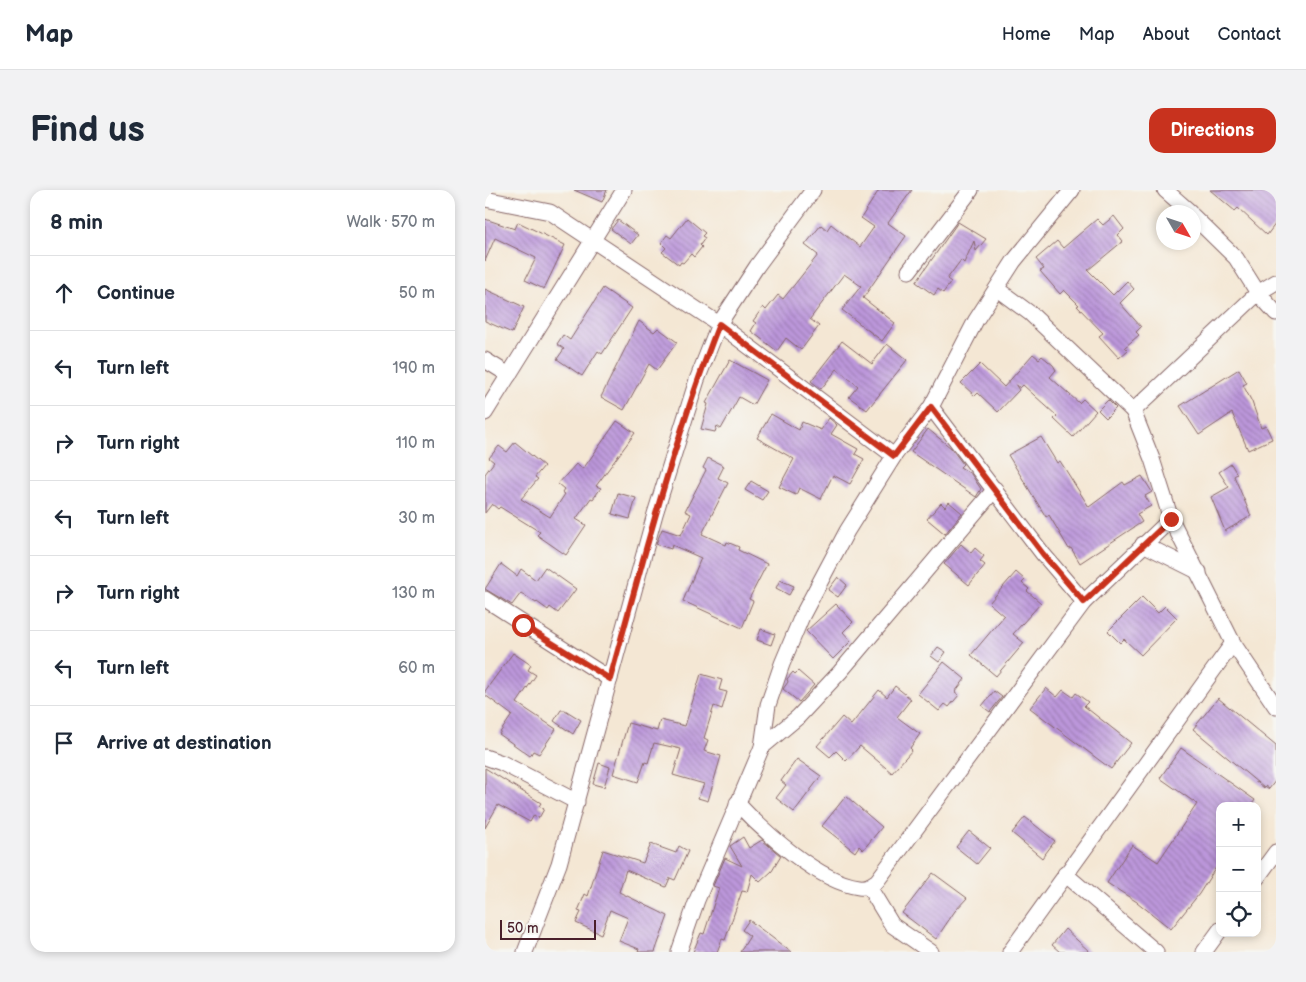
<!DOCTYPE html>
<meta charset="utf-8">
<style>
:root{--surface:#fff;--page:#f2f2f3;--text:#1f2937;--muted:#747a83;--line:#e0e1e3;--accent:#c8321e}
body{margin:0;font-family:"Balsamiq Sans",sans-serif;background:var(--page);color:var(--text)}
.controls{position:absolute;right:15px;bottom:15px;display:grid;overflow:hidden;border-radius:10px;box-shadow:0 2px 8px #0003}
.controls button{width:45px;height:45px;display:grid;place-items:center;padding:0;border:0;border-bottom:1px solid var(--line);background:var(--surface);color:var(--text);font:25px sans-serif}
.compass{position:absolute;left:671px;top:15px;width:45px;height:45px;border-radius:50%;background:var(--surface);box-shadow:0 2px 8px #0003;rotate:129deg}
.scale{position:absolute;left:15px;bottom:12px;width:96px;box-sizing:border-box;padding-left:5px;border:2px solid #4a1f2b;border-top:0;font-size:14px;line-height:18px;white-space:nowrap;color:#4a1f2b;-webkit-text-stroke:4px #f6f6f2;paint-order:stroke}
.stop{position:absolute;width:15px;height:15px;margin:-11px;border:4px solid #c8321e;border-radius:50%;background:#fff}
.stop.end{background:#c8321e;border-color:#fff;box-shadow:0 1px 5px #0008}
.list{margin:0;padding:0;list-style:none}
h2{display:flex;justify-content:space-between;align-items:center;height:65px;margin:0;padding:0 20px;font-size:21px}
h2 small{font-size:16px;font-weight:400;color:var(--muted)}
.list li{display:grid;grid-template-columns:32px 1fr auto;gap:15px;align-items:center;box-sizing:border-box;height:75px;padding:0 20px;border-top:1px solid var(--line)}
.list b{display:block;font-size:19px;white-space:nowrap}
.list em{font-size:16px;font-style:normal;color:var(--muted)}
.icon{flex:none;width:28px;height:28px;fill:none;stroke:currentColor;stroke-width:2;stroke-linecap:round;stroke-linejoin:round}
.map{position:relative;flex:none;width:791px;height:762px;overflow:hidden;border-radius:15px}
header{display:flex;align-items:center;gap:30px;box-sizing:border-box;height:70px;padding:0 25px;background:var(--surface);border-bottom:1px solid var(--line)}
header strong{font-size:24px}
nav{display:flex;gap:28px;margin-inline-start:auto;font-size:18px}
.intro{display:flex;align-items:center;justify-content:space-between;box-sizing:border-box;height:120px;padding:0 30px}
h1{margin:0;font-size:35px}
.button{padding:12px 22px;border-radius:15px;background:var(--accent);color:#fff;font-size:18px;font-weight:700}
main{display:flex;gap:30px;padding:0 30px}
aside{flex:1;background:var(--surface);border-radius:15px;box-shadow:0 2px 8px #0003}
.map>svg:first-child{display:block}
.building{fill:url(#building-back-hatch)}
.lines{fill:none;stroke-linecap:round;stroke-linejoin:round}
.minor-casing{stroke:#866566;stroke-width:17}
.minor{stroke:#fff;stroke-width:15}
.route{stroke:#c8321e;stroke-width:6}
</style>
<header>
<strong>Map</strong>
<nav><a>Home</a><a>Map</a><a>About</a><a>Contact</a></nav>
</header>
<div class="intro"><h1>Find us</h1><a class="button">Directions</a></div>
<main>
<aside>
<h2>8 min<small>Walk · 570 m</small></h2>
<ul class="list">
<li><svg class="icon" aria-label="ahead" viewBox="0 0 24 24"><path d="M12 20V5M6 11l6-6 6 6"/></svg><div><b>Continue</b></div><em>50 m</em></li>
<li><svg class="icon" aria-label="left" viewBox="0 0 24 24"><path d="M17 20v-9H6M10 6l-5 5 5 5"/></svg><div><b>Turn left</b></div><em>190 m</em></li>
<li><svg class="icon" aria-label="right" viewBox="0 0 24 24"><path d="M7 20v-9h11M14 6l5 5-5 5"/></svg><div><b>Turn right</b></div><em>110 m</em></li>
<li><svg class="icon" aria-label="left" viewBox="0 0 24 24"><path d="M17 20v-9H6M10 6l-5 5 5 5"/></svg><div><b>Turn left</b></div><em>30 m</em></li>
<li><svg class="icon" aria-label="right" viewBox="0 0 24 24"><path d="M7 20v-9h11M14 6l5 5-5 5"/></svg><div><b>Turn right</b></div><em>130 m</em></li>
<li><svg class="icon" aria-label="left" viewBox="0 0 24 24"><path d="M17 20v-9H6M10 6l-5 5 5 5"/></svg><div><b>Turn left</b></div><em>60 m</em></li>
<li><svg class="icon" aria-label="arrive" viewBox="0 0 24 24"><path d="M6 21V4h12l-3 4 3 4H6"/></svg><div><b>Arrive at destination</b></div></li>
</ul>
</aside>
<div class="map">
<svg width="791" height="762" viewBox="0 0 791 762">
<defs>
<pattern id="building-back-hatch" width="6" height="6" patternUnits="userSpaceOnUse" patternTransform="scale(1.25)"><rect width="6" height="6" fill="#bc97db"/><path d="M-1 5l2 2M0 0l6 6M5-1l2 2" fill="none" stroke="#9b7bb2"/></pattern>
</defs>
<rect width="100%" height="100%" fill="#f6f6f2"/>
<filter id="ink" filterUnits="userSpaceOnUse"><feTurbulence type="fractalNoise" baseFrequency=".02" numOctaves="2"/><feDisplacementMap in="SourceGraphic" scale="10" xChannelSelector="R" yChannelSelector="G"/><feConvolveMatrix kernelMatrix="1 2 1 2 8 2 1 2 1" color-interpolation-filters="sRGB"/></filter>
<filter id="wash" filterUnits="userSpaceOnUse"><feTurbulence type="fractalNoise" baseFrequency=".0096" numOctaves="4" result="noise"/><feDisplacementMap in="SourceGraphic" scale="20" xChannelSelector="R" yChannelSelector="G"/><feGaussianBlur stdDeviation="1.12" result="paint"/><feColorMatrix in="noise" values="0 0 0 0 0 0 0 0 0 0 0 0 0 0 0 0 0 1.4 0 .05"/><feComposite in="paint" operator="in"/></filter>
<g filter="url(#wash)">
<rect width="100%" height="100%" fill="#f4e7d4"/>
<g id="blocks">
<g class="building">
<path d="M89,0H122L117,12Z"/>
<path d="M394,0H427L403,33L421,46L378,108L410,133L397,151L357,120L376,96L359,84L325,129L334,136L316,160L301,148L292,161L266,141L271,133L268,131L278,117L281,120L293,105L298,109L333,65L320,55L336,35L342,40L346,34L375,57L389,37L376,28Z"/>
<path d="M725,0H791V33L782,45L753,18L750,21Z"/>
<path d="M629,26L639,39L633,45L638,51L603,80L628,105L642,91L649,99L635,113L656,137L651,142L654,145L640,157L643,160L634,168L614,146L618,143L592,116L594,115L579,100L575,104L555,81L559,79L551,69L572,51L578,58L612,29L618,35Z"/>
<path d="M202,28L220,43L217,46L220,48L215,55L217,57L209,67L206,64L198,73L196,72L194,75L177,62L181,58L176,53L182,45L186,48Z"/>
<path d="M0,29L30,39L33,32L80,55L59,99L40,90L51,68L10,48L0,71Z"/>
<path d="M133,30L153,45L146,54L126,39Z"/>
<path d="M473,32L501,49L491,61L489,51L479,73L476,70L462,89L466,92L458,103L453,99L449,105L431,92Z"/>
<path d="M118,98L147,118L117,164L113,161L97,186L72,169L79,159L72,154L78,145L85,150Z"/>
<path d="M0,99L39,117L27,143L0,131Z"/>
<path d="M154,131L169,142L173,138L192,152L172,180L164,174L139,220L116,207Z"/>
<path d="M357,151L387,174L402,154L422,170L382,220L364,207L373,196L352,179L336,199L326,191Z"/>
<path d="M548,164L554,169L557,166L568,175L571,180L565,187L594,213L598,209L611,221L588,247L569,229L572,226L538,195L535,198L530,194L534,200L513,222L493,203L490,206L476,193L495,174L519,197Z"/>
<path d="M245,170L282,190L268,215L254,207L236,239L232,236L230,242L216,239L223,214L221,213Z"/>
<path d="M754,179L762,193L758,195L767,212L776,238L781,236L787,249L763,260L747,223L714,245L695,216Z"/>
<path d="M623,210L631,218L621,228L613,220Z"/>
<path d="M286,224L314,240L317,232L336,240L344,228L352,235L346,244L373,259L370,264L379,269L365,294L348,285L336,309L314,298L311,305L294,297L309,269L272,248Z"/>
<path d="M132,231L150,243L111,296L116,298L108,309L106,308L91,329L101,335L81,365L52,345L55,342L15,317L13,319L7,314L0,323V284L9,272L4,268L14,256L22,262L30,252L59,276L50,287L53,289L36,309L65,327L80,304L77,302L79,299L73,294L91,274L98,279Z"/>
<path d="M443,239L466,258L478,274L475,277L486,284L496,299L491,307L426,262Z"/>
<path d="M556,247L572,273L575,271L604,317L638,292L640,295L657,286L667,302L660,306L666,316L652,324L657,332L595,373L586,358L584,359L564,325L561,327L523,265Z"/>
<path d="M223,268L239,276L233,288L243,293L217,344L241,355L242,352L254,357L253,360L282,374L264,409L268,411L257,438L198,411L216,368L187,355L186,359L171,354L177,339L196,345L206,324L200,321L221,280L218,278Z"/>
<path d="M746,274L752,284L749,286L766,326L740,341L726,307L744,297L734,282Z"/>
<path d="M266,291L283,301L277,310L260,300Z"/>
<path d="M133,303L151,308L145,329L127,324Z"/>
<path d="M464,312L477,323L460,344L442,329L456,313L460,317Z"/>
<path d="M476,354L486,363L490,358L499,366L495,371L500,375L484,395L459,374Z"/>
<path d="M16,374L32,386L36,379L51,390L60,377L91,399L73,423L65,417L63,420L52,412L51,413L36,403L27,415L0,399Z"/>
<path d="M531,382L540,390L537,393L544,399L542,401L556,413L528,444L539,453L511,486L486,465L519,426L504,413Z"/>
<path d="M353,387L362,395L353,407L343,400Z"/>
<path d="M295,390L309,396L304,405L291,398Z"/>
<path d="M657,407L673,423L680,416L692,428L656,465L639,449L635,453L623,441Z"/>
<path d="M351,414L368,432L358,442L366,451L348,469L321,441Z"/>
<path d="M276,439L290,444L286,455L272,450Z"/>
<path d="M453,457L461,462L454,472L446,466Z"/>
<path d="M28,463L46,475L43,480L51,485L32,513L71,539L54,564L48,561L45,566L14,544L27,525L0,505V501Z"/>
<path d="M459,472L480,489L470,502L474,505L464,517L460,514L454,521L433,504Z"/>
<path d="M313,481L329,495L314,512L298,499L303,492L302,489L308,482L310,484Z"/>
<path d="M216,484L237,490L234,500L242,502L237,519L229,516L219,548L223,550L219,561L236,566L223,611L213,608L219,594L188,585L196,559L169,553L163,573L160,572L153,592L128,584L143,533L172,541L175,530L200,536Z"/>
<path d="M410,496L426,509L412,527L435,544L425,558L427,560L407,583L375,556L361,571L351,561L345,567L332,556L357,527L366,535L394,500L402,507Z"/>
<path d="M561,498L572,507L578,500L588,507L591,503L603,512L599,516L646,553L626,579L545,518Z"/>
<path d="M509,501L517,507L505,522L497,516Z"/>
<path d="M733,508L791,556V590L784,599L780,596L779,598L708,539Z"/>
<path d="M76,520H80L96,530L88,544L69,531Z"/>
<path d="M696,558L770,610L766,616H735V671L714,704L686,739L652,712L622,693L647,655L673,672L712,614L675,588Z"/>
<path d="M312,569L336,586L309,622L291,608L301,595L296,591Z"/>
<path d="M114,573L125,577L119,597L108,594Z"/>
<path d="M0,578L56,613L54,616L59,619L54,628L49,625L45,632L13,615L0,638Z"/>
<path d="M361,606L397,637L378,660L374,656L370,662L337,636Z"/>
<path d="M540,627L570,651L557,668L527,643Z"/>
<path d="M484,641L505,658L492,674L471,657Z"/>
<path d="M258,647L264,658L277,650L296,666L287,681L275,692L267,684L262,702L257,701L240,750L237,749L232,762H208L216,743L219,744L234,698L228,696L240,668L257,676L245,656Z"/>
<path d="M166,654L191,663L194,656L203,661L190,690L185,688L181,697L141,680L134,702L183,726L170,762H153L154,759L134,751L143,728L125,720L116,744L91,733L96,722L93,721L100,704L103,706L118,660L158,673Z"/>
<path d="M448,683L482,708L470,721L451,749L417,723Z"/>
<path d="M264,730L306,762H255L265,746L257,740Z"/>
<path d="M580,739L605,762H575L567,755Z"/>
</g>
</g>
</g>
<g filter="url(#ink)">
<use href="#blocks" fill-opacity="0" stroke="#866566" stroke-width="1"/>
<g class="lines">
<g class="minor-casing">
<g id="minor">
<path d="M680,0L705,22"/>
<path d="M0,9L65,22L234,134L409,266"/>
<path d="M708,26L751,68L773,103L791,123"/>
<path d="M424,81L486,0"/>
<path d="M791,92L773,103L648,221L667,269L686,329L748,453L791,517"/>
<path d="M512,99L546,124L648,221"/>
<path d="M0,170L24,185"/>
<path d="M446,217L558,364L599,412"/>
<path d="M0,223L139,0"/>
<path d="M658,354L714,382"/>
<path d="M0,409L125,489"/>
<path d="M277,557L313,527L355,482L510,299"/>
<path d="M0,567L17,573L92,612"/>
<path d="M252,613C279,642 334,692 374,697C382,698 386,695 392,691L599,412L686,329"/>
<path d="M580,684L671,762"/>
<path d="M772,688L791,662"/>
<path d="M384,697L407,735L446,762"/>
<path d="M40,762L74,674L170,324L212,190L234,134L272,76L328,0"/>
<path d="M194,762L212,710L277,557L283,515L297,474L317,426L362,341L409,266L446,217L491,130L529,71L587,0"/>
<path d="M525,762L748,453"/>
<path d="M719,762L735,740"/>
</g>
</g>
<use href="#minor" class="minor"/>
</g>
</g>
<g class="lines" filter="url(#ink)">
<path class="route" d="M38,435L125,489C158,370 189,249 234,134L409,266L446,217L558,364L599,412L686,329"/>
</g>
</svg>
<div class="controls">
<button>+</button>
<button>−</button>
<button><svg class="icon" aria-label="locate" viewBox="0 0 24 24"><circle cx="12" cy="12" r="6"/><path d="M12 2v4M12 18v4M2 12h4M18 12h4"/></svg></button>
</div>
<svg class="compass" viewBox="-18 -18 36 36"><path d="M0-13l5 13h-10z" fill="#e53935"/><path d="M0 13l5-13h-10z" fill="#747a83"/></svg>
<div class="scale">50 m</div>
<div class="stop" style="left:38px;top:435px"></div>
<div class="stop end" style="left:686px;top:329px"></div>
</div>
</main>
